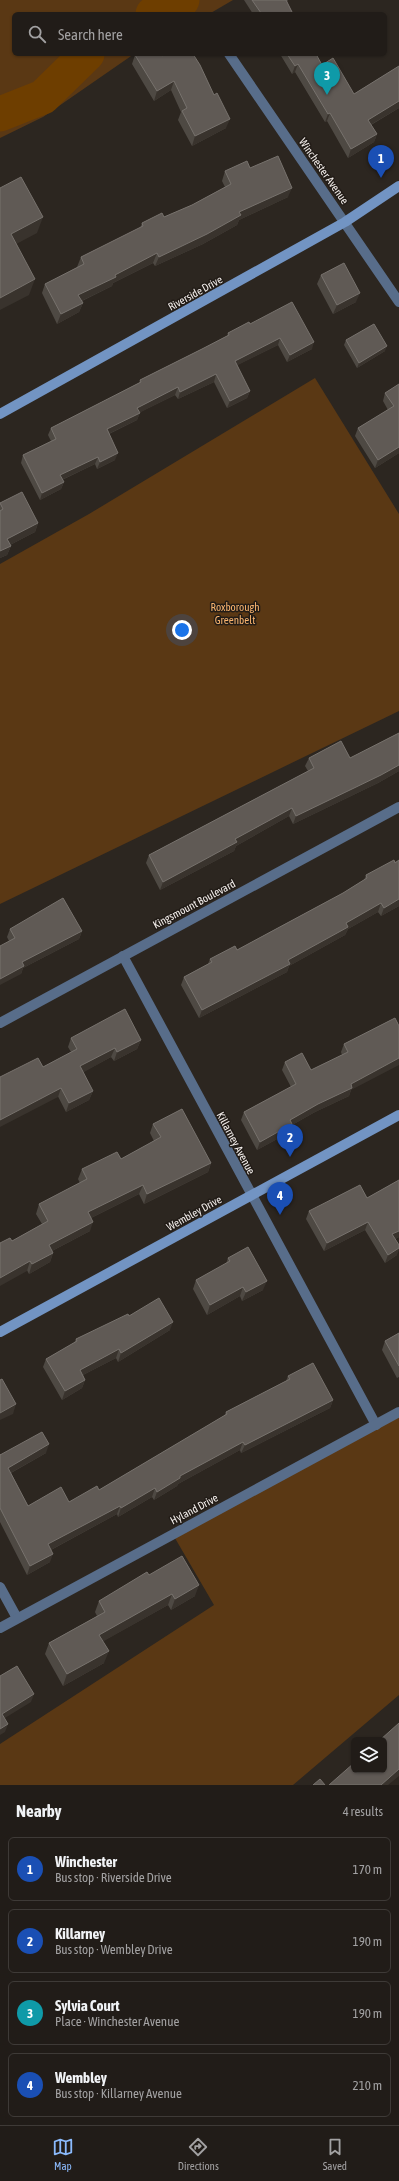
<!DOCTYPE html>
<meta charset="utf-8">
<style>
:root{--surface:#211c18;--page:#292521;--text:#f1f3f6;--muted:#a2a1a2;--line:#3e3a37;--accent:#8bbafc}
body{margin:0;font-family:"Asap Condensed",sans-serif;background:var(--page);color:var(--text)}
.controls{position:absolute;right:12px;bottom:12px;display:grid;overflow:hidden;border-radius:6px;box-shadow:0 1px 3px #0004}
.controls button{width:36px;height:36px;display:grid;place-items:center;padding:0;border:0;border-bottom:1px solid var(--line);background:var(--surface);color:var(--text);font:20px sans-serif}
.you{position:absolute;left:182px;top:630px;width:14px;height:14px;margin:-10px;border:3px solid #fff;border-radius:50%;background:#1a73e8;box-shadow:0 0 0 6px #1a73e833}
.badge{display:grid;place-items:center;width:26px;height:26px;border-radius:50%;background:var(--accent);color:#fff;font-size:13px;font-weight:700}
.pin{position:absolute;translate:-50% -33px;filter:drop-shadow(0 1px 2px #0008)}
.pin::after{content:'';position:absolute;top:21px;width:14px;height:12px;background:inherit;clip-path:polygon(0 0,100% 0,50% 100%)}
.list{margin:0;padding:0;list-style:none}
h2{display:flex;justify-content:space-between;align-items:center;height:52px;margin:0;padding:0 16px;font-size:17px}
h2 small{font-size:13px;font-weight:400;color:var(--muted)}
.list li{display:grid;grid-template-columns:26px 1fr auto;gap:12px;align-items:center;box-sizing:border-box;height:64px;margin:0 8px 8px;padding:0 8px;border:1px solid var(--line);border-radius:6px}
.list b{display:block;font-size:15px;white-space:nowrap}
.list p{margin:0;font-size:13px;white-space:nowrap;color:var(--muted)}
.list em{font-size:13px;font-style:normal;color:var(--muted)}
.icon{flex:none;width:22px;height:22px;fill:none;stroke:currentColor;stroke-width:2;stroke-linecap:round;stroke-linejoin:round}
.map{position:relative;flex:none;width:399px;height:1785px;overflow:hidden}
.search{position:absolute;background:var(--surface);box-shadow:0 1px 3px #0004;left:12px;right:12px;top:12px;height:44px;display:flex;align-items:center;gap:10px;box-sizing:border-box;padding:0 14px;border-radius:6px;color:var(--muted);font-size:15px}
.sheet{height:340px;background:var(--surface)}
nav{display:flex;justify-content:space-around;align-items:center;box-sizing:border-box;height:56px;border-top:1px solid var(--line);background:var(--surface);font-size:11px;color:var(--muted)}
nav a{display:grid;justify-items:center;gap:2px}
nav .on{color:var(--accent)}
.map>svg:first-child{display:block}
.green{fill:#5a3814}
.lines{fill:none;stroke-linecap:round;stroke-linejoin:round}
.river{stroke:#6e3e00;stroke-width:35}
.street{stroke:#586d8a;stroke-width:10}
.secondary{stroke:#7294c3;stroke-width:10}
.wall{fill:#4e4943}
.shaded-wall{fill:#39332d}
.building{fill:#605a55;stroke:#77726d}
.labels{text-anchor:middle;dominant-baseline:central;stroke-width:3;stroke-linejoin:round;paint-order:stroke}
.street-label{font-size:11px;fill:#f4efec;stroke:#221c17}
.park-label{font-size:11px;fill:#f9b46e;stroke:#221c17}
</style>
<div class="map">
<svg width="399" height="1785" viewBox="0 0 399 1785">
<rect width="100%" height="100%" fill="#2c2620"/>
<g class="green">
<path d="M0,0H233L209,14H14V54H134L43,117L0,138Z"/>
<path d="M315,378L399,514V711L0,904V564L89,514Z"/>
<path d="M399,1410V1695L293,1785H0V1744L214,1605L172,1533Z"/>
</g>
<g class="lines">
<g class="river">
<path d="M153,14L182,0"/>
<path d="M0,114L43,97L87,54"/>
</g>
<g class="street">
<path d="M229,54L399,302"/>
<path d="M123,956L376,1425"/>
<path d="M0,1023L399,807"/>
<path d="M0,1587L17,1618"/>
<path d="M0,1628L399,1412"/>
</g>
<g class="secondary">
<path d="M0,414L345,222L399,186"/>
<path d="M0,1332L399,1115"/>
</g>
</g>
<g class="wall">
<path d="M244,0H288L287,2L293,14H253Z"/>
<path d="M280,54H316L322,65L354,94L399,66V108L371,125L377,134L374,142L348,158L327,121L325,122L295,72L292,74Z"/>
<path d="M135,55L162,56L226,128L192,146L178,120L181,112L171,90L154,101L132,64Z"/>
<path d="M250,168L288,197L239,220L237,225L203,244L155,266L153,263L113,283L112,286L82,301L83,303L79,312L57,324L42,293L45,284L78,267H77L81,257L140,228L142,223L164,217L192,205L225,187L222,181L225,171Z"/>
<path d="M321,275L356,302L333,314L317,284Z"/>
<path d="M250,324L312,349L287,362L278,345L237,365L250,391L247,398L227,408L214,382L178,399L175,395L140,412L137,420L109,434L115,460L97,469L95,464L62,480L64,482L61,489L40,500L21,463L23,455L51,441L48,435L51,428L139,383L140,380L202,349L227,336L228,333Z"/>
<path d="M346,340L385,351L357,368L344,345Z"/>
<path d="M399,384V453L375,468L355,436L358,428L388,410L383,401L385,393Z"/>
<path d="M0,503L38,523L35,532L10,545L11,546L7,555L0,558Z"/>
<path d="M399,733V771L378,783L293,824L289,816L236,846L234,851L160,890L146,863L149,855L308,771L305,766L309,758H350Z"/>
<path d="M399,860V906L381,916L378,912L348,929L345,935L289,966L287,972L199,1018L181,985L184,977L208,964L210,959L237,950L343,893L364,880L366,875Z"/>
<path d="M10,929L82,931L79,939L23,968L21,974L9,941L7,937Z"/>
<path d="M395,1018L351,1090L349,1096L315,1112L292,1125L290,1132L257,1150L241,1120L244,1112L291,1087L282,1070L285,1062L311,1070L342,1055L341,1052L344,1044Z"/>
<path d="M71,1038L141,1040L137,1049L114,1061L111,1057L83,1072L93,1091L89,1100L66,1112L43,1067L71,1052L68,1047Z"/>
<path d="M153,1124L211,1163L208,1172L144,1204L139,1194L91,1218L90,1231L52,1251L53,1253L50,1262L29,1274L12,1241L42,1224L36,1214L39,1204L80,1183L78,1179L82,1169L121,1159L154,1141L150,1133Z"/>
<path d="M399,1180V1237L395,1239L397,1255L385,1263L365,1230L324,1251L306,1219L309,1211L367,1198Z"/>
<path d="M228,1258L263,1290L242,1301L240,1296L207,1315L193,1289L196,1280L226,1264Z"/>
<path d="M129,1316L170,1330L118,1362L116,1358L83,1375L85,1380L82,1388L62,1400L43,1367L46,1359L74,1343L76,1339Z"/>
<path d="M399,1333V1377L397,1378L382,1350L385,1341Z"/>
<path d="M288,1376L333,1400L330,1408L241,1453L240,1450L178,1484L177,1486L154,1500L152,1497L118,1517L117,1514L51,1550L50,1562L27,1575L0,1522V1454V1455L46,1453L11,1473L28,1506L69,1502L99,1490L224,1416L226,1412L286,1381Z"/>
<path d="M149,1575L195,1596L171,1610L168,1605L103,1641L104,1663L63,1686L45,1654L49,1643L97,1616L95,1612L99,1601Z"/>
</g>
<g class="shaded-wall">
<path d="M298,64L295,72L292,74L295,66Z"/>
<path d="M174,81L171,90L154,101L157,91Z"/>
<path d="M399,101V108L365,128L368,120Z"/>
<path d="M330,113L327,121L325,122L328,114Z"/>
<path d="M230,119L226,128L192,146L195,136Z"/>
<path d="M377,134L374,142L348,158L351,149Z"/>
<path d="M292,188L288,197L239,220L237,225L203,244L155,266L159,257L239,212Z"/>
<path d="M43,217L37,233L5,250L11,234Z"/>
<path d="M157,253L153,263L113,283L112,286L75,304L78,295L115,275Z"/>
<path d="M35,279L29,295L0,310V298Z"/>
<path d="M360,293L356,302L333,314L337,305Z"/>
<path d="M83,303L79,312L57,324L61,314Z"/>
<path d="M280,338L278,345L232,368L235,361Z"/>
<path d="M314,342L312,349L287,362L290,355Z"/>
<path d="M387,346L385,351L357,368L359,363Z"/>
<path d="M216,374L214,382L178,399L180,392Z"/>
<path d="M178,387L175,395L135,415L137,408Z"/>
<path d="M250,391L247,398L227,408L230,401Z"/>
<path d="M140,413L137,420L104,436L107,429Z"/>
<path d="M399,447V453L375,468L378,460Z"/>
<path d="M118,453L115,460L97,469L100,462Z"/>
<path d="M98,457L95,464L57,482L60,475Z"/>
<path d="M64,482L61,489L40,500L42,493Z"/>
<path d="M38,523L35,532L4,548L7,539Z"/>
<path d="M11,546L7,555L0,558V551Z"/>
<path d="M399,765V771L378,783L293,824L296,816Z"/>
<path d="M292,808L289,816L236,846L234,851L160,890L163,882L235,839Z"/>
<path d="M399,899V906L381,916L384,908Z"/>
<path d="M381,903L378,912L348,929L345,935L289,966L287,972L199,1018L202,1010L288,960L346,923Z"/>
<path d="M82,931L79,939L23,968L21,974L0,985V979L22,962Z"/>
<path d="M141,1040L137,1049L114,1061L117,1052Z"/>
<path d="M115,1048L111,1057L77,1076L80,1066Z"/>
<path d="M399,1058V1065L351,1090L349,1096L315,1112L292,1125L290,1132L257,1150L260,1142L290,1120L351,1084Z"/>
<path d="M61,1088L58,1097L0,1127V1120Z"/>
<path d="M93,1091L89,1100L66,1112L69,1103Z"/>
<path d="M211,1163L208,1172L144,1204L147,1194Z"/>
<path d="M143,1185L139,1194L85,1221L88,1212Z"/>
<path d="M93,1222L90,1231L46,1254L49,1245Z"/>
<path d="M368,1222L365,1230L324,1251L327,1243Z"/>
<path d="M399,1231V1237L389,1242L392,1234Z"/>
<path d="M399,1248V1250L397,1255L385,1263L388,1255Z"/>
<path d="M53,1253L50,1262L29,1274L32,1264Z"/>
<path d="M30,1261L27,1271L0,1286V1278Z"/>
<path d="M267,1281L263,1290L242,1301L246,1292Z"/>
<path d="M243,1287L240,1296L207,1315L210,1305Z"/>
<path d="M173,1322L170,1330L118,1362L121,1353Z"/>
<path d="M119,1349L116,1358L77,1378L80,1370Z"/>
<path d="M85,1380L82,1388L62,1400L65,1391Z"/>
<path d="M333,1400L330,1408L241,1453L245,1445Z"/>
<path d="M16,1404L13,1414L0,1420V1413Z"/>
<path d="M243,1442L240,1450L178,1484L177,1486L154,1500L157,1492L180,1476Z"/>
<path d="M49,1444L46,1453L5,1476L8,1468Z"/>
<path d="M155,1488L152,1497L118,1517L121,1508Z"/>
<path d="M120,1506L117,1514L45,1553L48,1544Z"/>
<path d="M53,1554L50,1562L27,1575L30,1566Z"/>
<path d="M199,1585L195,1596L171,1610L175,1599Z"/>
<path d="M172,1594L168,1605L95,1646L99,1635Z"/>
<path d="M109,1651L104,1663L63,1686L67,1674Z"/>
<path d="M34,1694L31,1702L0,1721L2,1714Z"/>
<path d="M8,1724L5,1732L0,1735V1729Z"/>
<path d="M399,1769V1776L388,1785H381Z"/>
</g>
<g class="building">
<path d="M252,0H286L293,14H264L262,12L261,13Z"/>
<path d="M136,54H161L162,56L165,54H193L200,65L214,95L217,93L230,119L195,136L182,111L187,108L174,81L157,91L135,55Z"/>
<path d="M287,54H316L322,65L333,58L354,94L399,66V101L368,120L377,134L351,149L330,113L328,114L298,64L295,66Z"/>
<path d="M278,156L292,188L239,212L241,215L207,234L159,257L157,253L115,275L116,277L78,295L83,303L61,314L45,284L84,264L81,257L143,226L142,223L162,213L164,217L192,205L231,184L225,171L247,161L250,168Z"/>
<path d="M21,177L43,217L11,234L35,279L0,298V188Z"/>
<path d="M344,263L360,293L337,305L321,275Z"/>
<path d="M292,302L314,342L290,355L280,338L235,361L250,391L230,401L216,374L180,392L178,387L137,408L140,413L107,429L118,453L100,462L98,457L60,475L64,482L42,493L23,455L56,439L51,428L141,382L140,380L202,349L229,335L228,333L249,322L250,324Z"/>
<path d="M374,324L387,346L359,363L346,340Z"/>
<path d="M399,384V447L378,460L358,428L394,406L385,393Z"/>
<path d="M22,492L38,523L7,539L11,546L0,551V511L3,509L0,503Z"/>
<path d="M399,733V765L381,775L296,816L292,808L235,839L237,842L163,882L149,855L314,768L309,758L341,741L350,758Z"/>
<path d="M394,860L395,863L399,860V899L384,908L381,903L346,923L348,927L288,960L290,964L202,1010L184,977L212,962L210,959L235,946L237,950L343,893L367,878L366,875Z"/>
<path d="M63,898L82,931L22,962L24,966L0,979V946L15,938L10,929Z"/>
<path d="M125,1009L141,1040L117,1052L115,1048L80,1066L93,1091L69,1103L61,1088L0,1120V1077L38,1058L43,1067L77,1049L71,1038Z"/>
<path d="M395,1018L399,1026V1058L351,1084L352,1088L318,1104L290,1120L292,1124L260,1142L244,1112L296,1084L285,1062L302,1053L311,1070L348,1052L344,1044Z"/>
<path d="M182,1109L211,1163L147,1194L143,1185L88,1212L93,1222L49,1245L53,1253L32,1264L30,1261L0,1278V1243L10,1238L12,1241L48,1221L39,1204L87,1179L82,1169L117,1152L121,1159L161,1137L153,1124Z"/>
<path d="M399,1180V1231L392,1234L399,1245V1248L388,1255L368,1222L327,1243L309,1211L360,1185L367,1198Z"/>
<path d="M248,1247L267,1281L246,1292L243,1287L210,1305L196,1280L230,1261L228,1258Z"/>
<path d="M159,1298L173,1322L121,1353L119,1349L80,1370L85,1380L65,1391L46,1359L77,1341L76,1339L128,1314L129,1316Z"/>
<path d="M399,1333V1366L385,1341Z"/>
<path d="M313,1363L333,1400L245,1445L243,1442L180,1476V1478L157,1492L155,1488L121,1508L120,1506L48,1544L53,1554L30,1566L0,1508V1454V1455L42,1432L49,1444L8,1468L28,1506L61,1487L69,1502L97,1486L99,1490L227,1414L226,1412L290,1379L288,1376Z"/>
<path d="M2,1379L16,1404L0,1413V1380Z"/>
<path d="M182,1556L199,1585L175,1599L172,1594L99,1635L109,1651L67,1674L49,1643L105,1612L99,1601L147,1572L149,1575Z"/>
<path d="M17,1666L34,1694L2,1714L8,1724L0,1729V1676Z"/>
<path d="M399,1723V1769L381,1785H329L354,1763V1770H384V1740H380Z"/>
<path d="M320,1779L325,1785H313Z"/>
</g>
<g class="labels">
<g class="street-label">
<text transform="translate(324 171) rotate(55)">Winchester Avenue</text>
<text transform="translate(195 293) rotate(-29)">Riverside Drive</text>
<text transform="translate(194 904) rotate(-28)">Kingsmount Boulevard</text>
<text transform="translate(236 1143) rotate(62)">Killarney Avenue</text>
<text transform="translate(194 1213) rotate(-29)">Wembley Drive</text>
<text transform="translate(194 1509) rotate(-28)">Hyland Drive</text>
</g>
<g class="park-label">
<text x="235" y="607">Roxborough<tspan x="235" dy="13">Greenbelt</tspan></text>
</g>
</g>
</svg>
<div class="controls">
<button><svg class="icon" aria-label="layers" viewBox="0 0 24 24"><path d="M12 4l9 5-9 5-9-5zM3 14l9 5 9-5"/></svg></button>
</div>
<div class="you"></div>
<div class="pin badge" style="left:381px;top:178px;background:#1a4fb4">1</div>
<div class="pin badge" style="left:290px;top:1157px;background:#1a4fb4">2</div>
<div class="pin badge" style="left:327px;top:95px;background:#0f9aa8">3</div>
<div class="pin badge" style="left:280px;top:1215px;background:#1a4fb4">4</div>
<div class="search"><svg class="icon" aria-label="search" viewBox="0 0 24 24"><circle cx="10" cy="10" r="6"/><path d="M15 15l6 6"/></svg>Search here</div>
</div>
<section class="sheet">
<h2>Nearby<small>4 results</small></h2>
<ul class="list">
<li><span class="badge" style="background:#1a4fb4">1</span><div><b>Winchester</b><p>Bus stop · Riverside Drive</p></div><em>170 m</em></li>
<li><span class="badge" style="background:#1a4fb4">2</span><div><b>Killarney</b><p>Bus stop · Wembley Drive</p></div><em>190 m</em></li>
<li><span class="badge" style="background:#0f9aa8">3</span><div><b>Sylvia Court</b><p>Place · Winchester Avenue</p></div><em>190 m</em></li>
<li><span class="badge" style="background:#1a4fb4">4</span><div><b>Wembley</b><p>Bus stop · Killarney Avenue</p></div><em>210 m</em></li>
</ul>
</section>
<nav>
<a class="on"><svg class="icon" aria-label="map" viewBox="0 0 24 24"><path d="M3 6l6-2 6 2 6-2v14l-6 2-6-2-6 2zM9 4v14M15 6v14"/></svg>Map</a>
<a><svg class="icon" aria-label="directions" viewBox="0 0 24 24"><path d="M12 3l9 9-9 9-9-9zM9 14v-3h6M13 9l2 2-2 2"/></svg>Directions</a>
<a><svg class="icon" aria-label="saved" viewBox="0 0 24 24"><path d="M7 4h10v16l-5-4-5 4z"/></svg>Saved</a>
</nav>
